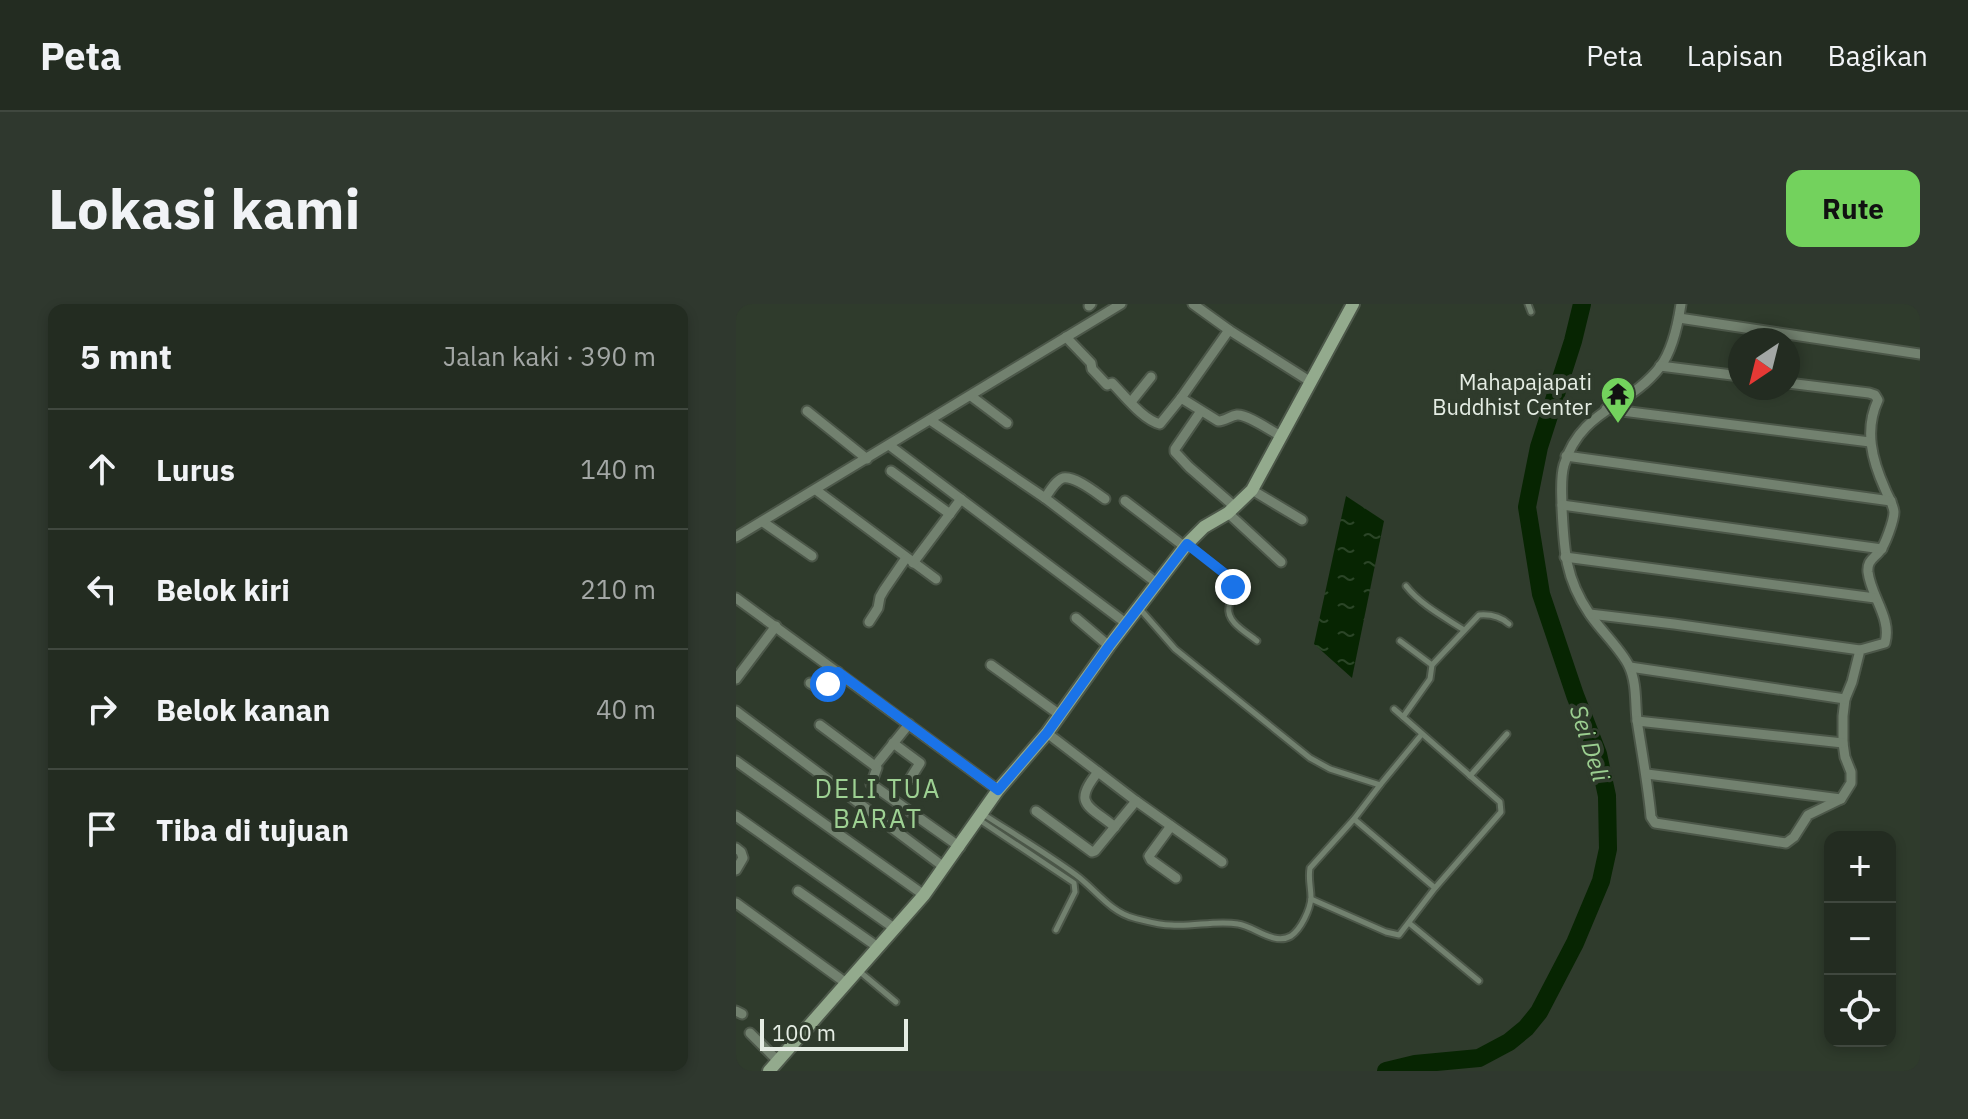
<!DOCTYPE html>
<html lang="id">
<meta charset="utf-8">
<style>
:root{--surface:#232c21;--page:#2f382e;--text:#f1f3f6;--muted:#a3a7a5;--line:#40483f;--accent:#73d25d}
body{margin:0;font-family:"IBM Plex Sans",sans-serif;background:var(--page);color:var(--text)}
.controls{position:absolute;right:24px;bottom:24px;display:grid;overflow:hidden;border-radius:16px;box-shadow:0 4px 12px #0003}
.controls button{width:72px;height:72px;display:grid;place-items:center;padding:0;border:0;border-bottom:2px solid var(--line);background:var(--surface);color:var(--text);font:40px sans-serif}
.compass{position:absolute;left:992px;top:24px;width:72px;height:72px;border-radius:50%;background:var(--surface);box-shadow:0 4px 12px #0003;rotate:215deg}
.scale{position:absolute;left:24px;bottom:20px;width:148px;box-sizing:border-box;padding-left:8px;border:4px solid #e4ece3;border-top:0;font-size:22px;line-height:28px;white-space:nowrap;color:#e4ece3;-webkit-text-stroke:6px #2f3b2c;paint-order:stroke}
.stop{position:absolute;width:24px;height:24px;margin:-18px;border:6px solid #1a73e8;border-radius:50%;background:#fff}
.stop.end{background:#1a73e8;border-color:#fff;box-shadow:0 2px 8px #0008}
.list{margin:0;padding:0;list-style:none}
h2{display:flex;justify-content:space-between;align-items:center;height:104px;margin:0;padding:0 32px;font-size:34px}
h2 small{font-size:26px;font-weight:400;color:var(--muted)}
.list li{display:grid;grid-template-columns:52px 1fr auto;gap:24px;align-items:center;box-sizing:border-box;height:120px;padding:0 32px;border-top:2px solid var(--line)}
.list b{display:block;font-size:30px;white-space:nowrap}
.list em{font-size:26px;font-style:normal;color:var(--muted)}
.icon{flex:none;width:44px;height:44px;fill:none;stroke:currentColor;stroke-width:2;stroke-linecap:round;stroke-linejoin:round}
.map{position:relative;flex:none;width:1184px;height:767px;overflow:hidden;border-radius:16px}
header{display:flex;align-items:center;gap:48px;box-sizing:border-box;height:112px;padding:0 40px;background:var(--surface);border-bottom:2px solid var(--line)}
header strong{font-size:38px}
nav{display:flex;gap:44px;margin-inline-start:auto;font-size:28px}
.intro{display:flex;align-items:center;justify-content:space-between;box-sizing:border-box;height:192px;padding:0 48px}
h1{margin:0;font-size:56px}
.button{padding:20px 36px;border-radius:16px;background:var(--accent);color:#111;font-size:28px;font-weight:700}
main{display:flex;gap:48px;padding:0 48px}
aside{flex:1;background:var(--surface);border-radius:16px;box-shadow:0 4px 12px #0003}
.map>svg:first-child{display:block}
.water{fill:url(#water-ripples)}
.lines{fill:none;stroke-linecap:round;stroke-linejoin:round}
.river{stroke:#072502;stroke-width:18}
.lane-casing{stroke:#4c5749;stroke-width:9}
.street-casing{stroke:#4c5749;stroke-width:13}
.secondary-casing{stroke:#4c5749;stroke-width:16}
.lane{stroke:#72816f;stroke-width:5}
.street{stroke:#72816f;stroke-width:9}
.secondary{stroke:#93aa8d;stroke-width:12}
.route{stroke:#1a73e8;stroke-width:10}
.labels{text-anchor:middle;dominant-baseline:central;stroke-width:8;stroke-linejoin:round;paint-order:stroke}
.poi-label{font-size:22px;fill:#e4ece3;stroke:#2f3b2c;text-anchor:end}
.water-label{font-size:24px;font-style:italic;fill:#9bce90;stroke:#2f3b2c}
.quarter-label{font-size:26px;letter-spacing:2px;fill:#9ed193;stroke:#2f3b2c}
</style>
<header>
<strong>Peta</strong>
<nav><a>Peta</a><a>Lapisan</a><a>Bagikan</a></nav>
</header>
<div class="intro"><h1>Lokasi kami</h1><a class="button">Rute</a></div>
<main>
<aside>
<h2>5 mnt<small>Jalan kaki · 390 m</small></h2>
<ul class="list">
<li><svg class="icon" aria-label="ahead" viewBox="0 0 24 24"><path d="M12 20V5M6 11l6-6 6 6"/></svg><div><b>Lurus</b></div><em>140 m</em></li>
<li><svg class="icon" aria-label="left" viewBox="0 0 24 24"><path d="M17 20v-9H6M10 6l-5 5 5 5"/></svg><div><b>Belok kiri</b></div><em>210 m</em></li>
<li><svg class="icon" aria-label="right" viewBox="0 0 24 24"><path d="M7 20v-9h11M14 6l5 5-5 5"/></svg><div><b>Belok kanan</b></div><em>40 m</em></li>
<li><svg class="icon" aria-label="arrive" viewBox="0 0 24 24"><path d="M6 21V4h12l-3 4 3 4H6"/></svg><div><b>Tiba di tujuan</b></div></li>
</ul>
</aside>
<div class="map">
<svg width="1184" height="767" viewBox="0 0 1184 767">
<defs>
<pattern id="water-ripples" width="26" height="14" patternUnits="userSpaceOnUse" patternTransform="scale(2)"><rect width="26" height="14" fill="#072502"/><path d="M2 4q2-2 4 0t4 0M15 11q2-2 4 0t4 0" fill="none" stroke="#2b4527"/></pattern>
</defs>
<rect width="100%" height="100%" fill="#2f3b2c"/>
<path class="water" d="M610,192L648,217L616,374L578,340Z"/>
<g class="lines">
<path class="river" d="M650,767L679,760L743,754L773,738L790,724L803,708L839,639L865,577L872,545L871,492L862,450L839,391L805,290L791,203L803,143L837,37L846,0"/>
<g class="lane-casing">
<g id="lane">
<path d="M792,0L795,8"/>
<path d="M452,240L497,276C497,286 494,293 493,303C490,318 510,328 521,337"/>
<path d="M670,282C685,301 708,313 728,326"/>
<path d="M664,337L696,361"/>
<path d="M667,413L694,375L696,361L743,311C755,310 764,312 773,320"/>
<path d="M734,472L771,430"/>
<path d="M644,481L686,430"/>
<path d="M247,510C278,530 310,549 340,571C359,585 374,608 398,614C410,617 423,621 435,621C457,623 480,616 502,620C518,622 538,642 555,632C565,625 574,606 575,594C575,583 572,575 574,564L618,515L644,481L594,465L574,454L439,345L404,305"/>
<path d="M242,515L338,579L339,588L320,626"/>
<path d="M618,515L699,584"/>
<path d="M575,595L650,628L663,631L699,584L765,508L764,498L658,405"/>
<path d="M673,619L743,677"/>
<path d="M123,667L160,698"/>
</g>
</g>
<g class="street-casing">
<g id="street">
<path d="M457,0L493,26L575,78"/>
<path d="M945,0C942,20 936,47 924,63C892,104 845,105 828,161C824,175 826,190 826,204C828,245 829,274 853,309C864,326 885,345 893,362C901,379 899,399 901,416C906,449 912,481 915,513L919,519L1050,539L1058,533L1072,511L1105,495L1115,479V468L1109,453L1107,439V412L1109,395L1116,378L1124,346L1149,339C1156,314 1135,293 1132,268C1131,257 1137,255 1143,248C1149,242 1158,216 1158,208C1157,199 1152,193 1149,185C1136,156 1128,126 1142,96L1139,91L1133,89L1052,79"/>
<path d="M353,2L355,0"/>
<path d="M943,14L1184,50"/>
<path d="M330,33L355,59L356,65L371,81L376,79C389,92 407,116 424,120L445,94L493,26"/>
<path d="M924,62L1004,72"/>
<path d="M235,92L271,119"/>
<path d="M445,94L482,117C489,117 494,112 501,111C511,110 535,127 545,132"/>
<path d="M395,98L415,73"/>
<path d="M870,105L1134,138"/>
<path d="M71,107L131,155"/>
<path d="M465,107L439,145V148L453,163L499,203"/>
<path d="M194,116L309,194L422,280"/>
<path d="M153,141L391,320"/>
<path d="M830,152L1155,197"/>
<path d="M155,167L214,210"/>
<path d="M80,186L200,275"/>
<path d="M516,186L566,216"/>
<path d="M309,194C313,188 320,176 327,174C340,172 360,189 369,195"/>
<path d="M389,197L449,243"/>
<path d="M826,201L1146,245"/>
<path d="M492,209L545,258"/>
<path d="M27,218L76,252"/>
<path d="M0,233L385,0"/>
<path d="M829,253L1139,294"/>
<path d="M177,259L225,195"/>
<path d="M0,294L262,486"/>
<path d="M854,310L938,320L1124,346"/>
<path d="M340,314L373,342"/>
<path d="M133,318L142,304L144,293L148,286L170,254"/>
<path d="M255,361L324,411"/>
<path d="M894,363L1109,395"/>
<path d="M0,375L40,322"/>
<path d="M74,379L85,385L102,368"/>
<path d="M0,407L208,563"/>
<path d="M901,417L1107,439"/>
<path d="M84,421L139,462L141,464L135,480L224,543"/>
<path d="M311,429L400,497L486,558"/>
<path d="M157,439L184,459L174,475"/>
<path d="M0,457L188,591"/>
<path d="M139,462L173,420"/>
<path d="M362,468C336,500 352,501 379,523"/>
<path d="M911,470L1105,495"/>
<path d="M300,507L356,548L359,547L400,497"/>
<path d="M0,512L158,624"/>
<path d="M435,522L413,552L415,556L440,574"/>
<path d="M0,544L5,548L7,554L0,566"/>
<path d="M62,587L143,644"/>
<path d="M0,599L110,679"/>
<path d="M0,707L6,710"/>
<path d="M14,729L42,757"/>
</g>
</g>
<g class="secondary-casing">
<path id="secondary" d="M33,767L188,591L262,486L311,429L373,342L451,240L468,223L492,209L516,186L617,0"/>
</g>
<use href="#lane" class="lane"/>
<use href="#street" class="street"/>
<use href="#secondary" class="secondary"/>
</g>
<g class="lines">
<path class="route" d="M92,380L102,368L262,486L311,429L373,342L451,240L497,276V283"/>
</g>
<defs>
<g id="temple-pin" transform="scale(1.8)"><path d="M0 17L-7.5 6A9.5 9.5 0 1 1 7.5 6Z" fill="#73d25d" stroke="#2f3b2c"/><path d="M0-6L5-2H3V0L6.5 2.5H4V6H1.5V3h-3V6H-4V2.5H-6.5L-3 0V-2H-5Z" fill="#111"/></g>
</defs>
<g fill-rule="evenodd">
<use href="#temple-pin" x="882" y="90"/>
</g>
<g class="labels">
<g class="poi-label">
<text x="856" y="77">Mahapajapati<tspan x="856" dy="25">Buddhist Center</tspan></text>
</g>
<g class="water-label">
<text transform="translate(854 439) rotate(72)">Sei Deli</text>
</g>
<g class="quarter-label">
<text x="142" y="484">DELI TUA<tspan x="142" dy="30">BARAT</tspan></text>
</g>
</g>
</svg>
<div class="controls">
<button>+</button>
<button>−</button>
<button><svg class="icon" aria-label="locate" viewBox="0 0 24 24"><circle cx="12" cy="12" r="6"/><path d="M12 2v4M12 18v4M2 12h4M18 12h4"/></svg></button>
</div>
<svg class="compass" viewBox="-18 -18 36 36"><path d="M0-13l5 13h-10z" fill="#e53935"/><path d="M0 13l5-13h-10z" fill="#a3a7a5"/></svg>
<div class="scale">100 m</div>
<div class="stop" style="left:92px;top:380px"></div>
<div class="stop end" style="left:497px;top:283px"></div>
</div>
</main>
